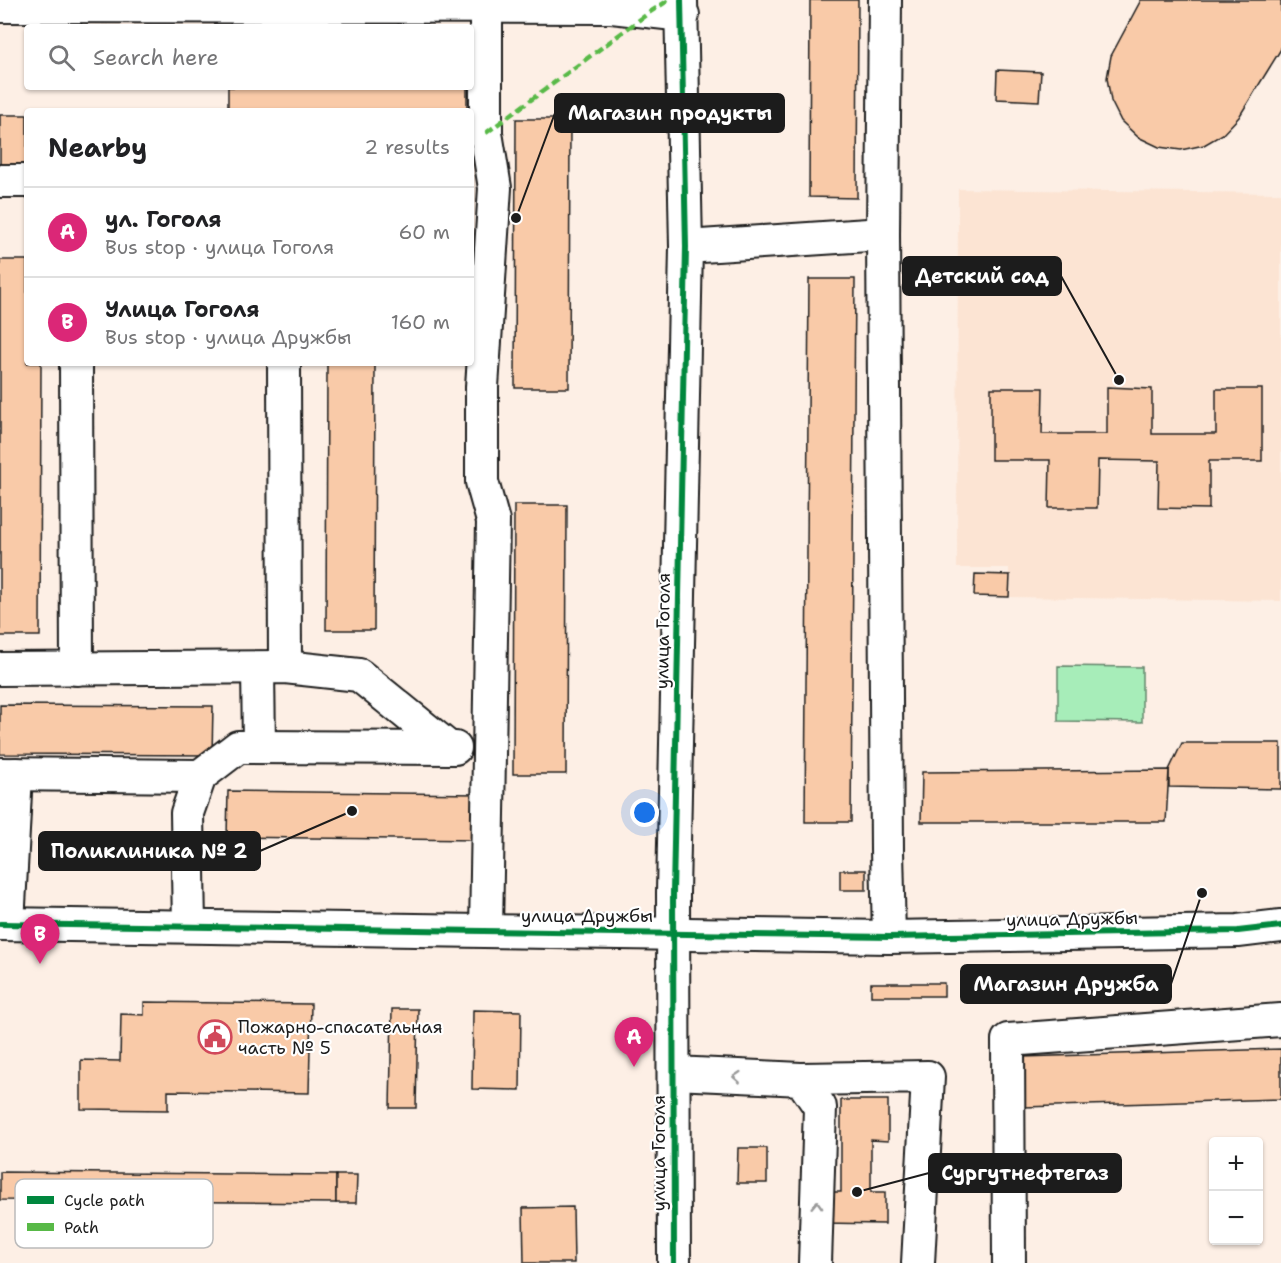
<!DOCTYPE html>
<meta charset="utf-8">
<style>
:root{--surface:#fff;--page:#f6f6f6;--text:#202124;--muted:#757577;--line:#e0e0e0;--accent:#db2777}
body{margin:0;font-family:"Shantell Sans",sans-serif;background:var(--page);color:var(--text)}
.controls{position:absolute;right:18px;bottom:18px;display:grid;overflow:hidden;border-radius:6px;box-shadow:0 2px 4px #0004}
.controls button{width:54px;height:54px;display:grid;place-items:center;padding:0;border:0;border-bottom:2px solid var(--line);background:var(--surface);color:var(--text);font:30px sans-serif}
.you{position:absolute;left:645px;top:813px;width:21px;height:21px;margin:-15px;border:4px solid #fff;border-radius:50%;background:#1a73e8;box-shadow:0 0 0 9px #1a73e833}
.badge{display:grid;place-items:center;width:39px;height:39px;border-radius:50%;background:var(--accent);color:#fff;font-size:20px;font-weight:700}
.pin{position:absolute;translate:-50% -50px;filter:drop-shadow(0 2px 3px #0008)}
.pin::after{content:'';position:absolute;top:32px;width:21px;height:18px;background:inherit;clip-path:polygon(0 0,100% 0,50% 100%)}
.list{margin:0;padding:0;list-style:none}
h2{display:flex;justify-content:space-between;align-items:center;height:78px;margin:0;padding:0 24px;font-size:26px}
h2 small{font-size:20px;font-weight:400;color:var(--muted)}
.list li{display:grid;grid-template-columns:39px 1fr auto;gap:18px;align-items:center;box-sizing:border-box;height:90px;padding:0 24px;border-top:2px solid var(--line)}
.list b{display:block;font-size:22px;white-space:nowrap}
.list p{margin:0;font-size:20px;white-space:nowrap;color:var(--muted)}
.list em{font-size:20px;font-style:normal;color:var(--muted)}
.icon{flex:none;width:33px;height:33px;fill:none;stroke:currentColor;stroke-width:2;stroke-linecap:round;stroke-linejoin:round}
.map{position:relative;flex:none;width:1281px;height:1263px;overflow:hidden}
.search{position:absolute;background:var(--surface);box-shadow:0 2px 4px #0004;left:24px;top:24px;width:450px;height:66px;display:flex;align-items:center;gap:15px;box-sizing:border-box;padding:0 21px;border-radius:6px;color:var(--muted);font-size:22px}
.panel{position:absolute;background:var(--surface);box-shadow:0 2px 4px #0004;left:24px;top:108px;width:450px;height:258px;border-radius:6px}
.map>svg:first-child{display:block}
.built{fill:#fce4d3}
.green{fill:#a7edb9;stroke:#62846a;stroke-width:1.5}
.building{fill:#f9caa8;stroke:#1c1c1c;stroke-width:1.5}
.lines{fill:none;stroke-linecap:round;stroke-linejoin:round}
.minor-casing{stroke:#1c1c1c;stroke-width:36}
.minor{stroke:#fff;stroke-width:32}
.quiet{stroke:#58b947;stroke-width:4.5;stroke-dasharray:9 4.5;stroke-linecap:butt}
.cycleway-casing{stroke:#fff;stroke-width:10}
.cycleway{stroke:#00873e;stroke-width:6}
.oneway{stroke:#999}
.labels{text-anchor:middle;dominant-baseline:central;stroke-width:4.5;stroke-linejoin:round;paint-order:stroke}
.street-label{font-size:18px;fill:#1c1c1c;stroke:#fff}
.poi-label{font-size:18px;fill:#1c1c1c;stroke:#fff;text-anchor:start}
.key{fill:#fff;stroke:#bbb;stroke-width:1.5}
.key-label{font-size:16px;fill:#1c1c1c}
.leader{fill:none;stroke:#1c1c1c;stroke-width:2}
.callout-dot{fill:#1c1c1c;stroke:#fff;stroke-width:2}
.callout{fill:#1c1c1c;stroke:#1c1c1c;stroke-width:2}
.callout-label{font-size:20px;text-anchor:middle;font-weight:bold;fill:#fff}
</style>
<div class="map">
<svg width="1281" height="1263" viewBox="0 0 1281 1263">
<rect width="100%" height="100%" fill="#fdefe5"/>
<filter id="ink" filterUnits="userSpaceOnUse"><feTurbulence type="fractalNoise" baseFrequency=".0167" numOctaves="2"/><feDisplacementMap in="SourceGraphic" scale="12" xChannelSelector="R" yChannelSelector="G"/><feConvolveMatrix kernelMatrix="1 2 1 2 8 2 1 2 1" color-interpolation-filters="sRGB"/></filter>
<g filter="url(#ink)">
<path class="built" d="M958,189L1281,193V601L1009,597V568H957Z"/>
<path class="green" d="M1058,666L1142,667V722L1058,721Z"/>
<g class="building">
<path d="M810,0H858L857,198L809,197Z"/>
<path d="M1141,0H1281V49L1239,117L1223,134L1204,145L1181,150L1159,147L1138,137L1121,121L1111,101L1107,78L1111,56Z"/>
<path d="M997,70L1041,72L1039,101L996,99Z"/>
<rect x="228" y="87" width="239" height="24"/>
<rect x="0" y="115" width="27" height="49"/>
<path d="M516,119H570L569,388H515Z"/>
<path d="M0,260H27V363H41L40,636H0Z"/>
<path d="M809,279H855L851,822H805Z"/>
<path d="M327,363H375L374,630H326Z"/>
<path d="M1107,387L1152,389V434H1216V389H1262V461H1209V509L1158,508L1159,461L1098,460L1097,508H1049L1050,460H991V388H1043L1042,434H1107Z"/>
<path d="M514,505H567L566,774H513Z"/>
<path d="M975,574L1010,575L1009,597L974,596Z"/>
<path d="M0,705L213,706L212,755L0,754Z"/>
<path d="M1182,743H1281V789L1169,787V770Z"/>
<path d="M1169,770L1166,822H921L922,772Z"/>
<path d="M228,791L478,794V840L227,837Z"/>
<rect x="840" y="870" width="26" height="20"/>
<rect x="871" y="983" width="73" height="13"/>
<path d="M144,1002L311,1004L309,1093L168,1091V1110L81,1109V1060L120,1061L121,1014L144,1015Z"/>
<path d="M392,1009H418L416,1108H390Z"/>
<path d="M473,1010L521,1011L520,1090L472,1089Z"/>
<path d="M1281,1049V1099L1024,1107L1022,1057Z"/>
<path d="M841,1100H888V1141L871,1140V1192H885V1224L823,1223L824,1192H841Z"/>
<path d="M738,1148H767V1183H737Z"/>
<path d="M0,1172L336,1175V1203L0,1200Z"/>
<path d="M336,1175H357L356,1203H336Z"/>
<path d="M573,1207L574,1263H524L523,1208Z"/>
</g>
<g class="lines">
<g class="minor-casing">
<g id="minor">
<path d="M486,0V133L495,188L482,387V482L493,521L486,931"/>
<path d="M885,0L883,234L887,850L889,937"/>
<path d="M0,6L612,7L683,15"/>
<path d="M0,181H27"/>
<path d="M686,247L883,234"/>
<path d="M76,363L77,669"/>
<path d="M284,363L285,667"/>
<path d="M258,668L259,747"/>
<path d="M0,669L285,667L359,675L449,748"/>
<path d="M0,774L200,776"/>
<path d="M0,924L889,937L1238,931L1281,926"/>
<path d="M8,924L16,774"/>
<path d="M189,926L187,813L200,776L238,747L455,748"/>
<path d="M674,1073L801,1079L820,1107L815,1263"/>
<path d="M801,1079L928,1077L918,1263"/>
<path d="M674,1263L673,893L686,247L681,0"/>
<path d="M1009,1263L1008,1040L1281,1020"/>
</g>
</g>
<use href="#minor" class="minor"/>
<path class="quiet" d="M486,133L650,12L669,0"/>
<g class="cycleway-casing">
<g id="cycleway">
<path d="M0,924L889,937L1238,931L1281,926"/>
<path d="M674,1263L673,893L686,247L681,0"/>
</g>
</g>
<use href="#cycleway" class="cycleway"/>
</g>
<defs><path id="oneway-chevron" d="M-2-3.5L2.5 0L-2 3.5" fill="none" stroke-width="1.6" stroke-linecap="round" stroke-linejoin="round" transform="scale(1.5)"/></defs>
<g class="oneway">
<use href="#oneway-chevron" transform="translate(737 1077) rotate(-176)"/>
<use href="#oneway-chevron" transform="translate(817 1205) rotate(-88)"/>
</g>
</g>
<defs>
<g id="civic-ring" transform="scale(1.725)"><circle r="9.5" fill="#fff" stroke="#d1495b" stroke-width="1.5"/><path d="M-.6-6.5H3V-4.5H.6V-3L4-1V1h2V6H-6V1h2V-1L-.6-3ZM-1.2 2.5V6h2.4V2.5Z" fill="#d1495b"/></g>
</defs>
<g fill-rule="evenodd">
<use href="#civic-ring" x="215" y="1037"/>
</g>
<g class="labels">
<g class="street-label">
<text transform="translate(663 631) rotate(-89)">улица Гоголя</text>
<text x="587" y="916">улица Дружбы</text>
<text transform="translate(1072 919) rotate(-1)">улица Дружбы</text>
<text transform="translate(659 1153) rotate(-90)">улица Гоголя</text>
</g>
<g class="poi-label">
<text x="238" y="1027">Пожарно-спасательная<tspan x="238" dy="21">часть № 5</tspan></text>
</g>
</g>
<rect x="15" y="1179" width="198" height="69" rx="9" class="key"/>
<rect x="27" y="1196" width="27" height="8" fill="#00873e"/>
<rect x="27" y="1223" width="27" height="8" fill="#58b947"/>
<g class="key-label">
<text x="64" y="1206">Cycle path</text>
<text x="64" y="1233">Path</text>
</g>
<path class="leader" d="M516 218L555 113M1119 380L1061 276M352 811L260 851M1202 893L1171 984M857 1192L929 1173"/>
<g class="callout-dot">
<circle cx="516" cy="218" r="6"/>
<circle cx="1119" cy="380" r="6"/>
<circle cx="352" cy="811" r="6"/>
<circle cx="1202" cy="893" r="6"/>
<circle cx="857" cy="1192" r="6"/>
</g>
<g class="callout">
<rect x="555" y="94" width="229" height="38" rx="6"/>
<rect x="903" y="257" width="158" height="38" rx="6"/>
<rect x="39" y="832" width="221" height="38" rx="6"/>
<rect x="961" y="965" width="210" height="38" rx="6"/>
<rect x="929" y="1154" width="192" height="38" rx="6"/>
</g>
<g class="callout-label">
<text x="670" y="120">Магазин продукты</text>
<text x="982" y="283">Детский сад</text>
<text x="149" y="858">Поликлиника № 2</text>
<text x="1066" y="991">Магазин Дружба</text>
<text x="1025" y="1180">Сургутнефтегаз</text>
</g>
</svg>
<div class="controls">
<button>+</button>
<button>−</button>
</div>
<div class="you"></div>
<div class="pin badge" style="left:634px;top:1067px">A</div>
<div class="pin badge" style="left:40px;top:964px">B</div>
<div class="search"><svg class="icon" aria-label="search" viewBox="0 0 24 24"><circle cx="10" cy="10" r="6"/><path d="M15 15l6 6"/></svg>Search here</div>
<section class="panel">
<h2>Nearby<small>2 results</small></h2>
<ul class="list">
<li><span class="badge">A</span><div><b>ул. Гоголя</b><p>Bus stop · улица Гоголя</p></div><em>60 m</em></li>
<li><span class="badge">B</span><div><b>Улица Гоголя</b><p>Bus stop · улица Дружбы</p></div><em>160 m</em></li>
</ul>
</section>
</div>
